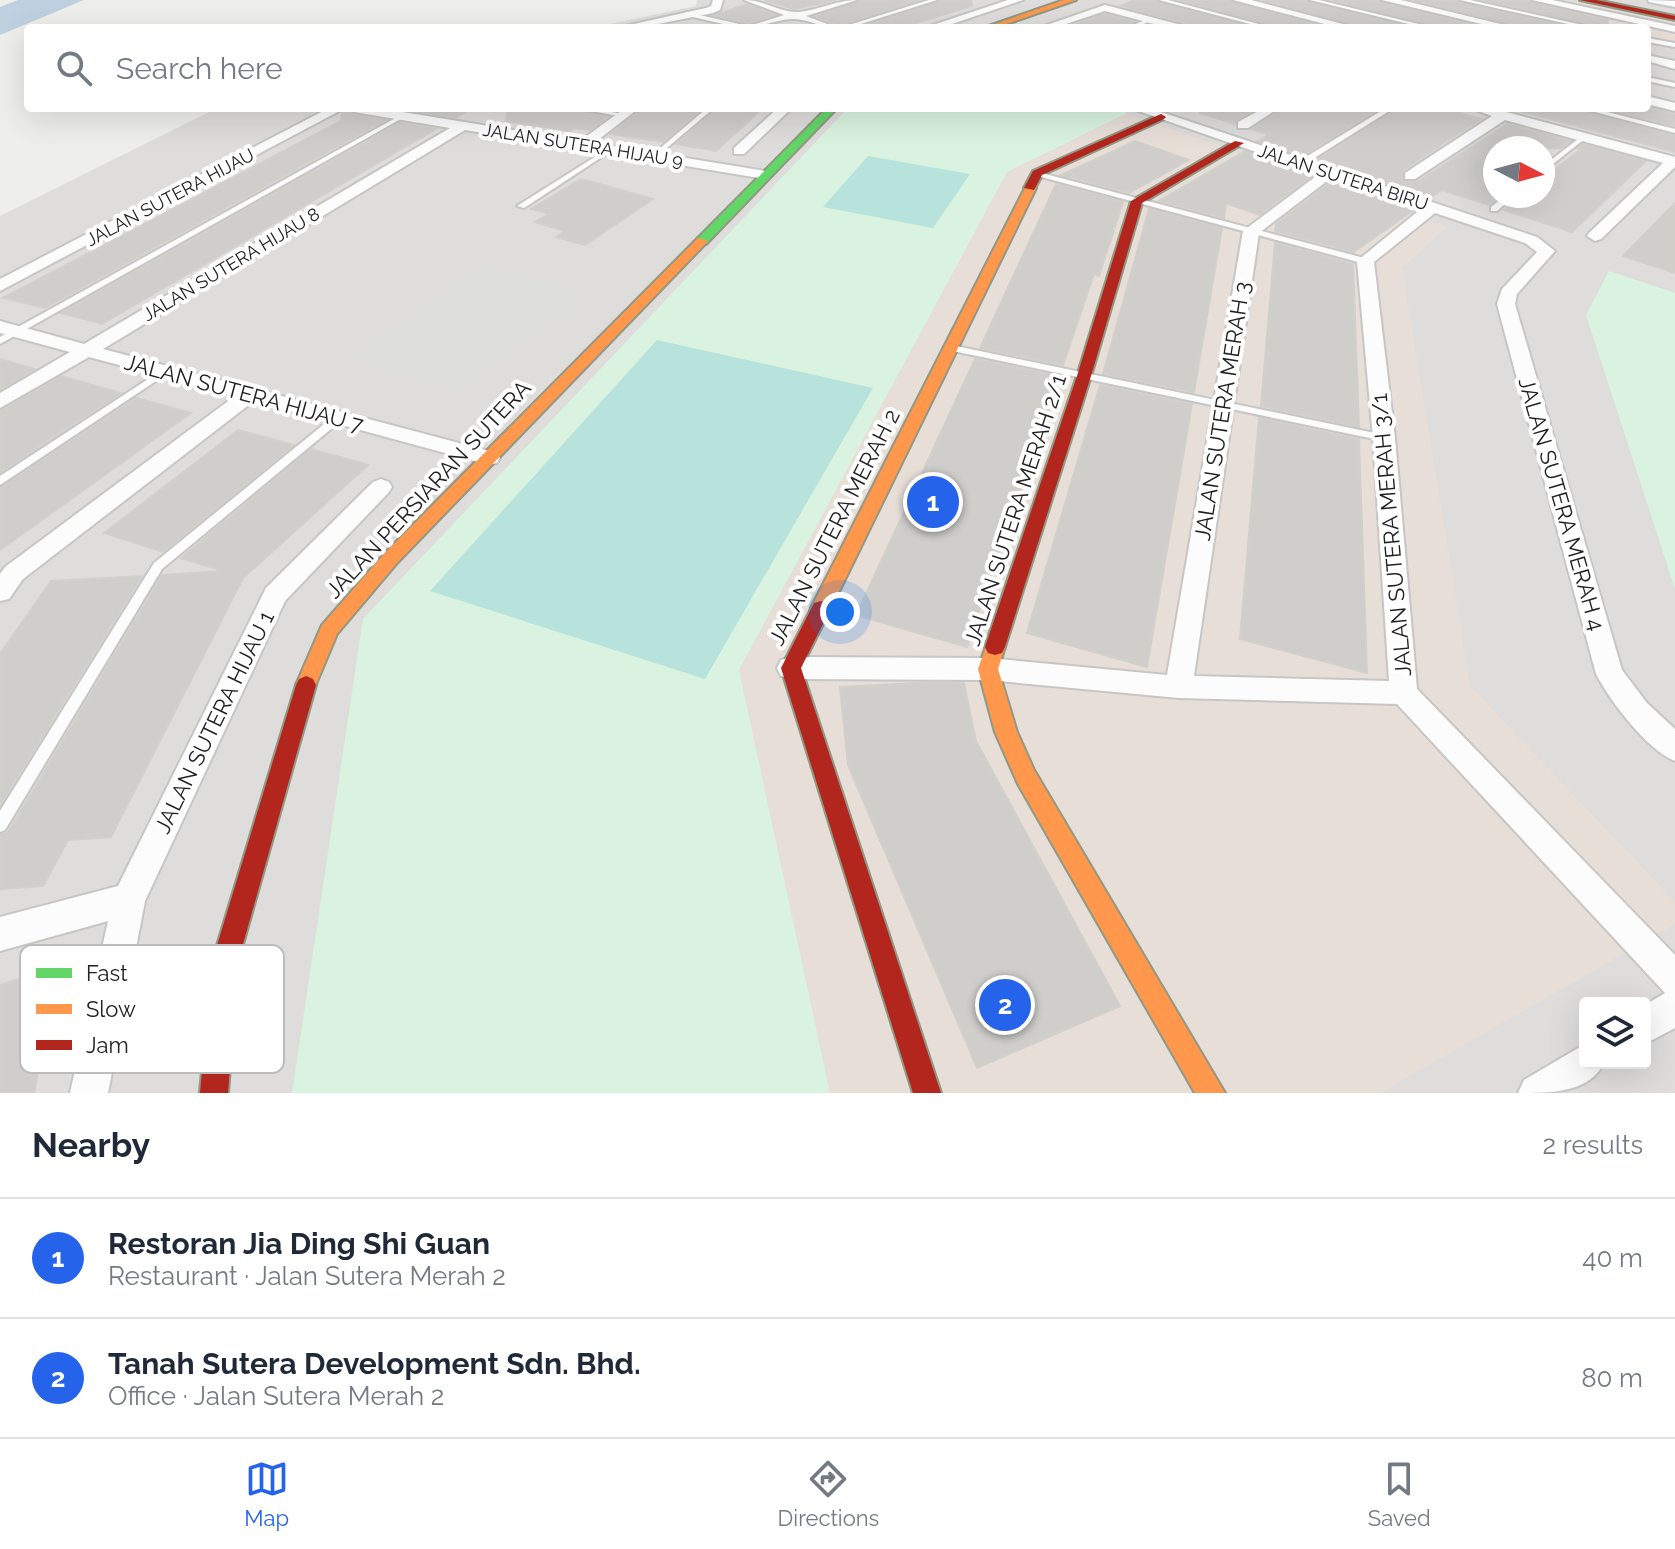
<!DOCTYPE html>
<meta charset="utf-8">
<style>
:root{--surface:#fff;--page:#f6f6f7;--text:#1f2937;--muted:#747a83;--line:#e0e1e3;--accent:#2563eb}
body{margin:0;font-family:Raleway,sans-serif;background:var(--page);color:var(--text)}
.controls{position:absolute;right:24px;bottom:24px;display:grid;overflow:hidden;border-radius:8px;box-shadow:0 8px 32px #0002}
.controls button{width:72px;height:72px;display:grid;place-items:center;padding:0;border:0;border-bottom:2px solid var(--line);background:var(--surface);color:var(--text);font:40px sans-serif}
.compass{position:absolute;left:1483px;top:136px;width:72px;height:72px;border-radius:50%;background:var(--surface);box-shadow:0 8px 32px #0002;rotate:96deg}
.you{position:absolute;left:840px;top:612px;width:28px;height:28px;margin:-20px;border:6px solid #fff;border-radius:50%;background:#1a73e8;box-shadow:0 0 0 12px #1a73e833}
.badge{display:grid;place-items:center;width:52px;height:52px;border-radius:50%;background:var(--accent);color:#fff;font-size:26px;font-weight:700}
.pin{position:absolute;translate:-50% -50%;border:4px solid #fff;box-shadow:0 2px 8px #0006}
.list{margin:0;padding:0;list-style:none}
h2{display:flex;justify-content:space-between;align-items:center;height:104px;margin:0;padding:0 32px;font-size:34px}
h2 small{font-size:26px;font-weight:400;color:var(--muted)}
.list li{display:grid;grid-template-columns:52px 1fr auto;gap:24px;align-items:center;box-sizing:border-box;height:120px;padding:0 32px;border-top:2px solid var(--line)}
.list b{display:block;font-size:30px;white-space:nowrap}
.list p{margin:0;font-size:26px;white-space:nowrap;color:var(--muted)}
.list em{font-size:26px;font-style:normal;color:var(--muted)}
.icon{flex:none;width:44px;height:44px;fill:none;stroke:currentColor;stroke-width:2;stroke-linecap:round;stroke-linejoin:round}
.map{position:relative;flex:none;width:1675px;height:1093px;overflow:hidden}
.search{position:absolute;background:var(--surface);box-shadow:0 8px 32px #0002;left:24px;right:24px;top:24px;height:88px;display:flex;align-items:center;gap:20px;box-sizing:border-box;padding:0 28px;border-radius:8px;color:var(--muted);font-size:30px}
.sheet{height:344px;background:var(--surface)}
nav{display:flex;justify-content:space-around;align-items:center;box-sizing:border-box;height:112px;border-top:2px solid var(--line);background:var(--surface);font-size:22px;color:var(--muted)}
nav a{display:grid;justify-items:center;gap:4px}
nav .on{color:var(--accent)}
.map>svg:first-child{display:block}
.residential{fill:#dedddb;fill-rule:evenodd}
.commercial{fill:#e7ded8}
.religious{fill:#dddddb}
.park{fill:#daf3e0}
.pitch{fill:#b8e3dc}
.water{fill:#bfd1e0}
.building{fill:#cfcecb;stroke:#d1d0cb;stroke-width:2}
.lines{fill:none;stroke-linecap:round;stroke-linejoin:round}
.lane-casing{stroke:#c6c6c4;stroke-width:4}
.street-casing{stroke:#c6c6c4;stroke-width:4}
.fast-casing{stroke:#919883;stroke-width:4}
.slow-casing{stroke:#919883;stroke-width:4}
.jam-casing{stroke:#919883;stroke-width:4}
.lane{fill:#fcfcfc;fill-rule:evenodd}
.street{fill:#fcfcfc;fill-rule:evenodd}
.fast{fill:#63d668;fill-rule:evenodd}
.slow{fill:#ff974d;fill-rule:evenodd}
.jam{fill:#b3261e;fill-rule:evenodd}
.labels{text-anchor:middle;dominant-baseline:central;stroke-width:8;stroke-linejoin:round;paint-order:stroke}
.far-street-label{font-size:18px;fill:#212121;stroke:#fff}
.street-label{font-size:22px;fill:#212121;stroke:#fff}
.key{fill:#fff;stroke:#bcbcbc;stroke-width:2}
.key-label{font-size:22px;fill:#212121}
</style>
<div class="map">
<svg width="1675" height="1093" viewBox="0 0 1675 1093">
<rect width="100%" height="100%" fill="#eeeeea"/>
<path class="residential" d="M697,0H1675V1093H0V216L217,108H1647V28H591L696,6ZM1495,148H1543V196H1495ZM1585,1003H1645V1063H1585Z"/>
<g class="commercial">
<path d="M1462,0H1568L1675,22V46L1647,40V28H1592Z"/>
<path d="M1127,113L1447,227L1402,268L1470,686L1675,902V924L1380,1093H830L739,670L1007,171Z"/>
</g>
<path class="religious" d="M482,263L587,289L572,302L592,308L579,319L557,314L463,393L349,359Z"/>
<g class="park">
<path d="M848,108H1113L1127,113L1007,172L739,670L830,1093H292L363,619Z"/>
<path d="M1609,271L1675,293V589L1586,315Z"/>
</g>
<g class="pitch">
<path d="M868,156L970,174L933,228L823,207Z"/>
<path d="M657,340L873,388L705,679L430,591Z"/>
</g>
<path class="water" d="M18,0H84L0,35V7Z"/>
<g class="building">
<path d="M764,0H836L794,9Z"/>
<path d="M860,0H919L839,25L815,16Z"/>
<path d="M940,0H971L972,6L899,28H858Z"/>
<path d="M1135,0H1156L1253,28H1189L1186,23L1120,6Z"/>
<path d="M1180,0H1230L1328,28H1277Z"/>
<path d="M1263,0H1307L1412,28H1361Z"/>
<path d="M1332,0H1379L1485,28H1438Z"/>
<path d="M1414,0H1457L1572,28H1520Z"/>
<path d="M1484,0L1529,1L1608,20L1607,28Z"/>
<path d="M747,4L775,15L749,23L715,15Z"/>
<path d="M1105,14L1134,22L1123,28H1067Z"/>
<path d="M1647,107L1675,114V126L1603,108Z"/>
<path d="M397,108H472L455,118Z"/>
<path d="M508,108H572L608,117L590,130L574,128L570,131L506,121Z"/>
<path d="M642,108H702L663,142L611,134Z"/>
<path d="M717,108H763L716,151L676,144Z"/>
<path d="M1201,108H1258L1237,119L1235,124L1200,113Z"/>
<path d="M1282,108H1380L1302,156L1258,141L1269,135L1251,129Z"/>
<path d="M1397,108H1441L1481,119L1403,170L1402,179L1405,182H1417L1507,124L1571,141L1561,148H1495V200L1489,205L1442,190L1430,198L1316,160Z"/>
<path d="M1509,108H1577L1675,136V152Z"/>
<path d="M346,111L354,115L385,120L45,308L3,298L341,121L342,113Z"/>
<path d="M400,123L436,129L102,324L61,313Z"/>
<path d="M1135,141L1189,160L1129,193L1061,175Z"/>
<path d="M1583,144L1646,161L1572,232L1504,210L1522,196H1543V179L1582,148H1578Z"/>
<path d="M1245,151L1313,175L1259,215L1226,203L1224,218L1159,201Z"/>
<path d="M581,179L653,199L585,245L556,237L565,231L535,222L549,214L531,209Z"/>
<path d="M1332,181L1415,209L1354,252L1275,231L1276,224Z"/>
<path d="M1056,184L1123,202L1099,276L1094,274L1063,365L980,348Z"/>
<path d="M1675,203V273L1623,256Z"/>
<path d="M1149,209L1222,228L1194,392L1103,374Z"/>
<path d="M1275,243L1353,264L1359,427L1261,406Z"/>
<path d="M0,359L35,369L0,390Z"/>
<path d="M975,359L1060,376L967,647L856,615Z"/>
<path d="M61,376L121,393L0,472V411Z"/>
<path d="M1100,385L1192,404L1147,667L1027,633Z"/>
<path d="M136,398L191,413L0,550V488Z"/>
<path d="M1259,418L1359,439L1367,673L1240,639Z"/>
<path d="M238,430L294,445L163,552L104,533Z"/>
<path d="M311,449L368,465L243,578L111,837L68,840L43,886L0,889V835L8,832L162,575L223,571L181,558Z"/>
<path d="M142,576L0,805V654L51,581Z"/>
<path d="M917,683H964L976,741L1120,1006L977,1068L848,765L840,687Z"/>
<path d="M60,966L34,1093H0V985Z"/>
</g>
<g class="lines">
<g class="lane-casing">
<g id="lane">
<path d="M929,0H937L848,28H839Z"/>
<path d="M1159,0H1168L1274,28H1265Z"/>
<path d="M1310,0H1319L1435,28H1425Z"/>
<path d="M1460,0H1470L1596,28H1586Z"/>
<path d="M686,12L748,26L751,28H741L684,15Z"/>
<path d="M1148,19L1153,20L1134,28H1126Z"/>
<path d="M1647,38L1675,43V47L1647,42Z"/>
<path d="M1647,77L1675,83V87L1647,81Z"/>
<path d="M575,108H591L627,115L624,117Z"/>
<path d="M707,108H714L655,158H651V156Z"/>
<path d="M1386,108H1394L1303,165L1296,163Z"/>
<path d="M1580,108H1591L1675,129V133Z"/>
<path d="M401,115L406,116L0,344V337Z"/>
<path d="M1582,136L1587,137L1543,172V166Z"/>
<path d="M609,148L611,149V151L524,208L517,206Z"/>
<path d="M1034,171L1368,259L1369,261L1362,263L1034,175Z"/>
<path d="M1505,196H1514L1497,211H1491V207Z"/>
<path d="M951,345L1384,435L1389,438L1384,441L948,350V346Z"/>
<path d="M165,368L170,371L168,373L0,485V476Z"/>
<path d="M338,415L342,416L343,418L342,420L162,569L5,830L0,832V811L154,563L334,416Z"/>
</g>
</g>
<g class="street-casing">
<g id="street">
<path d="M713,0H723L720,10L713,13L638,28H616L706,8L711,6Z"/>
<path d="M744,0C762,0 776,10 794,12C811,13 836,0 857,0L806,16L838,28C822,28 808,19 794,19C777,19 760,28 743,28L784,15Z"/>
<path d="M1008,0H1023L940,28H924Z"/>
<path d="M1233,0H1251L1358,28H1340Z"/>
<path d="M1382,0H1401L1517,28H1498Z"/>
<path d="M1532,0H1552L1675,26V32Z"/>
<path d="M1648,0L1675,1V7L1649,2Z"/>
<path d="M1105,5L1185,26L1186,28H1169L1105,11L1054,28H1038Z"/>
<path d="M1647,55L1675,61V69L1647,61Z"/>
<path d="M1647,96L1675,103V111L1647,104Z"/>
<path d="M329,108H345L0,291V279Z"/>
<path d="M348,108H378L580,141L625,108H639L594,143L765,171L772,175L765,179L465,130L103,349L497,453L500,458L497,463L489,465L254,401L23,579L9,599L0,601V574L5,567L235,396L89,357L0,408V393L70,352L0,333V321L84,344L450,128L354,112Z"/>
<path d="M778,108H792L744,154H734V148Z"/>
<path d="M1130,108H1149L1537,237L1555,251L1517,294L1515,304L1622,670L1647,703L1675,729V761C1647,750 1610,701 1596,674L1497,304L1502,289L1537,252L1525,243L1435,213L1374,262L1395,438L1417,689L1675,955V1028L1645,1044V1005L1665,993L1397,704L1179,698L988,680L791,679L781,676L777,668L781,660L791,657L988,658L1167,675L1243,231L1319,174ZM1331,178L1422,208L1357,261L1373,438L1389,681L1194,676L1259,233Z"/>
<path d="M1264,108H1279L1248,128H1238V122Z"/>
<path d="M1470,108H1491L1675,157V167L1601,239L1595,241L1587,236L1589,233L1663,163L1505,120L1415,179H1405V173L1492,116Z"/>
<path d="M381,479L389,482L392,487L389,492L285,601L145,901L108,1093H70L108,921L0,951V917L118,886L266,588L373,482Z"/>
<path d="M1585,1044V1063H1604C1589,1093 1551,1093 1518,1093L1524,1080Z"/>
</g>
</g>
<g class="fast-casing">
<path id="fast" d="M827,108H837L706,244H698V238Z"/>
</g>
<g class="slow-casing">
<g id="slow">
<path d="M1064,0H1076L995,28H983Z"/>
<path d="M1026,186L1036,188L831,608L828,613H814L811,608Z"/>
<path d="M698,238L708,241L397,563L337,634L313,691L306,694L299,691L296,685L322,625L385,553Z"/>
<path d="M995,639L1002,641L1005,647L998,669L1017,732L1034,770L1225,1093H1195L1018,784L995,732L978,669L988,641Z"/>
</g>
</g>
<g class="jam-casing">
<g id="jam">
<path d="M1580,0H1596L1675,16V20Z"/>
<path d="M1161,114L1166,117L1164,119L1042,175L1034,190L1024,188L1033,171Z"/>
<path d="M1235,141L1244,143L1142,203L1091,376L1005,647L1002,653L995,655L988,653L985,647L1077,376L1131,201Z"/>
<path d="M821,601L828,603L831,608L801,668L941,1093H913L781,668L814,603Z"/>
<path d="M306,676L313,679L316,685L238,962L228,1093H200L212,962L296,685L299,679Z"/>
</g>
</g>
<use href="#lane" class="lane"/>
<use href="#street" class="street"/>
<use href="#fast" class="fast"/>
<use href="#slow" class="slow"/>
<use href="#jam" class="jam"/>
</g>
<g class="labels">
<g class="far-street-label">
<text transform="translate(583 145) rotate(9)">JALAN SUTERA HIJAU 9</text>
<text transform="translate(1343 177) rotate(18)">JALAN SUTERA BIRU</text>
<text transform="translate(170 197) rotate(-28)">JALAN SUTERA HIJAU</text>
<text transform="translate(231 264) rotate(-31)">JALAN SUTERA HIJAU 8</text>
</g>
<g class="street-label">
<text transform="translate(244 393) rotate(15)">JALAN SUTERA HIJAU 7</text>
<text transform="translate(1222 411) rotate(-81)">JALAN SUTERA MERAH 3</text>
<text transform="translate(428 489) rotate(-47)">JALAN PERSIARAN SUTERA</text>
<text transform="translate(1562 504) rotate(74)">JALAN SUTERA MERAH 4</text>
<text transform="translate(1015 510) rotate(-72)">JALAN SUTERA MERAH 2/1</text>
<text transform="translate(834 527) rotate(-63)">JALAN SUTERA MERAH 2</text>
<text transform="translate(1391 535) rotate(-95)">JALAN SUTERA MERAH 3/1</text>
<text transform="translate(214 722) rotate(-64)">JALAN SUTERA HIJAU 1</text>
</g>
</g>
<rect x="20" y="945" width="264" height="128" rx="12" class="key"/>
<rect x="36" y="968" width="36" height="10" fill="#63d668"/>
<rect x="36" y="1004" width="36" height="10" fill="#ff974d"/>
<rect x="36" y="1040" width="36" height="10" fill="#b3261e"/>
<g class="key-label">
<text x="86" y="981">Fast</text>
<text x="86" y="1017">Slow</text>
<text x="86" y="1053">Jam</text>
</g>
</svg>
<div class="controls">
<button><svg class="icon" aria-label="layers" viewBox="0 0 24 24"><path d="M12 4l9 5-9 5-9-5zM3 14l9 5 9-5"/></svg></button>
</div>
<svg class="compass" viewBox="-18 -18 36 36"><path d="M0-13l5 13h-10z" fill="#e53935"/><path d="M0 13l5-13h-10z" fill="#747a83"/></svg>
<div class="you"></div>
<div class="pin badge" style="left:933px;top:502px">1</div>
<div class="pin badge" style="left:1005px;top:1005px">2</div>
<div class="search"><svg class="icon" aria-label="search" viewBox="0 0 24 24"><circle cx="10" cy="10" r="6"/><path d="M15 15l6 6"/></svg>Search here</div>
</div>
<section class="sheet">
<h2>Nearby<small>2 results</small></h2>
<ul class="list">
<li><span class="badge">1</span><div><b>Restoran Jia Ding Shi Guan</b><p>Restaurant · Jalan Sutera Merah 2</p></div><em>40 m</em></li>
<li><span class="badge">2</span><div><b>Tanah Sutera Development Sdn. Bhd.</b><p>Office · Jalan Sutera Merah 2</p></div><em>80 m</em></li>
</ul>
</section>
<nav>
<a class="on"><svg class="icon" aria-label="map" viewBox="0 0 24 24"><path d="M3 6l6-2 6 2 6-2v14l-6 2-6-2-6 2zM9 4v14M15 6v14"/></svg>Map</a>
<a><svg class="icon" aria-label="directions" viewBox="0 0 24 24"><path d="M12 3l9 9-9 9-9-9zM9 14v-3h6M13 9l2 2-2 2"/></svg>Directions</a>
<a><svg class="icon" aria-label="saved" viewBox="0 0 24 24"><path d="M7 4h10v16l-5-4-5 4z"/></svg>Saved</a>
</nav>
